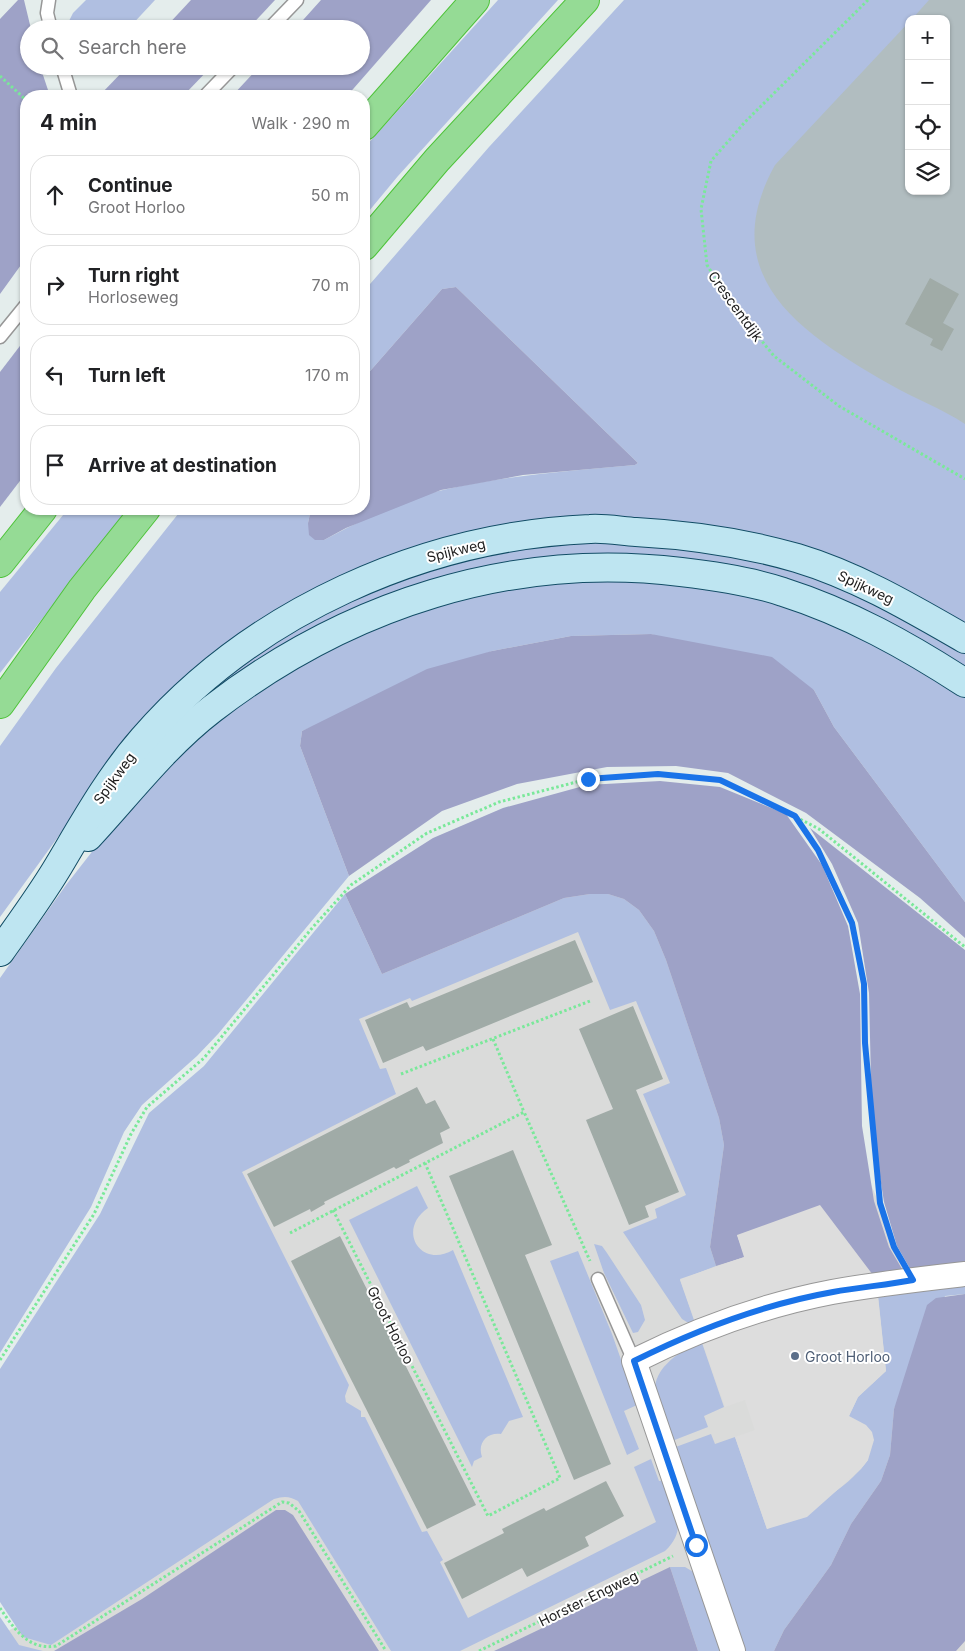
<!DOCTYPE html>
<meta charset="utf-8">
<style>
:root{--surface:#fff;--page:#f6f6f6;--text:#202124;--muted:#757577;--line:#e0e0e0}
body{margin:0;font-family:Inter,sans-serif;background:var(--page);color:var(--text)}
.controls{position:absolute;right:15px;top:15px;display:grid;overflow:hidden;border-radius:10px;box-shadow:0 1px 4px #0004}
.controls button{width:45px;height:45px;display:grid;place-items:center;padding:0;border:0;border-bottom:1px solid var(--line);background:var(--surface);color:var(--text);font:25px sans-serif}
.stop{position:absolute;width:15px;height:15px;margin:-11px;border:4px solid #1a73e8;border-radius:50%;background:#fff}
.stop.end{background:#1a73e8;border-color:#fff;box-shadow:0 1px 5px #0008}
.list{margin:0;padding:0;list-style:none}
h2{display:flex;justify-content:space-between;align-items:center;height:65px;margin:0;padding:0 20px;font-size:21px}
h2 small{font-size:16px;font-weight:400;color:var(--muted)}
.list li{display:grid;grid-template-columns:32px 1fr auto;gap:15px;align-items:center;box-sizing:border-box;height:80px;margin:0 10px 10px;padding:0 10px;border:1px solid var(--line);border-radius:20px}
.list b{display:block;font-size:19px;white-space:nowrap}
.list p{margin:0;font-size:16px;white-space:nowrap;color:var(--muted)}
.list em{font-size:16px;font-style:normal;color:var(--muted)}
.icon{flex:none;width:28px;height:28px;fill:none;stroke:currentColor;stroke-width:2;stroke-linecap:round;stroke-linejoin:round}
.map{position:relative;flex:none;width:965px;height:1651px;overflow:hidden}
.search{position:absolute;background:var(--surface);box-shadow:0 1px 4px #0004;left:20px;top:20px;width:350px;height:55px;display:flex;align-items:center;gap:12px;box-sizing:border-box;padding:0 18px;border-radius:28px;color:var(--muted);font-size:19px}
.panel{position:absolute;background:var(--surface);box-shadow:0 1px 4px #0004;left:20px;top:90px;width:350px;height:425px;border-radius:20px}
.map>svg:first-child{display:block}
.residential{fill:#dadbda}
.construction{fill:#b1bdc0;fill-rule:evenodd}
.grass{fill:#b0bfe1}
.forest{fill:#9ea2c7}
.parking{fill:#ddd}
.building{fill:#a0aba7}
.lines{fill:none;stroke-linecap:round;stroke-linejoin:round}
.lane-casing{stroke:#979797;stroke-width:15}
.street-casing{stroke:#979797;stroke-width:26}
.secondary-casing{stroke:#124d66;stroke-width:30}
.highway-casing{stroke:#4ec339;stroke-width:30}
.path{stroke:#7ae89a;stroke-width:3;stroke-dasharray:2.5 2.5;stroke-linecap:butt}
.lane{stroke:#fff;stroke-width:12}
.street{stroke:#fff;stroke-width:24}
.secondary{stroke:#bee5f1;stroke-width:28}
.highway{stroke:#95db95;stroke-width:28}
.route{stroke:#1a73e8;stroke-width:6}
.service-dot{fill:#5c6f8a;stroke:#fff;stroke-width:2}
.labels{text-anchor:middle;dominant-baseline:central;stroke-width:4;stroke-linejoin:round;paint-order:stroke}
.street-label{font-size:14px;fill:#1d1d1d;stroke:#fff}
.service-label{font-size:14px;fill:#4e5e75;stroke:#fff;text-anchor:start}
</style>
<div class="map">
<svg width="965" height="1651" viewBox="0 0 965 1651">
<rect width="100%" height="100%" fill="#e4edec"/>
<path class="residential" d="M720,827L965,1407V1651H0V1635L44,1612L179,1149L310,981Z"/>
<path class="construction" d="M917,0H965V558L729,276L738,196ZM909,19H946V191H909Z"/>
<g class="grass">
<path d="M86,0H155L128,29H65L73,13Z"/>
<path d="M498,0H558L398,176L364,217V148Z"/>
<path d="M624,0H929L912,19H909V22L775,165C713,277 803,335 891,385C915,399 941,408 965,424V631L940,615L638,522L357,573L108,768L0,917V746L56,668L182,509H311L308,523L324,540C357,522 408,498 443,490C506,475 571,471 635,465L638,463L456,287L442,289L364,378V291L489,147Z"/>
<path d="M68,509H128L0,673V592Z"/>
<path d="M581,539L686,542L832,580L965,651V673L682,562L411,592L127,771L194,700L292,628L443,560Z"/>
<path d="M567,575C648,582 732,584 809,610C866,629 915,663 965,695V902L834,727L814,690L651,634L571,636L492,651L302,731L300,746L349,876L218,1034L197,1056L142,1105L124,1132L91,1207L0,1353V978L66,885L120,816L195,735L263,684L407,612Z"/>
<path d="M345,894L382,974L564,898L590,894H608L624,899L639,910L654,931L666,960L719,1118L724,1145L710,1247L716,1266L680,1280L695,1323L690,1324L682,1319L623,1232L657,1218L655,1209L686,1195L643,1094L670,1083L636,1001L610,1010L578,932L412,1001L410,998L359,1019L380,1069L386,1068L396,1094L242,1172L349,1385L345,1396L346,1402L361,1411V1417H365L422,1532L427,1531L443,1560L440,1562L468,1618L656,1522L634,1467L651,1459L659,1481L664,1480C673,1507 690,1528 665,1551L460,1651H391L298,1501C289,1496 284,1496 274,1499L51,1645L23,1637L0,1602V1369L100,1214L149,1113L204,1066Z"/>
<path d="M417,1186L428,1208C396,1230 421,1269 453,1250L523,1417L509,1421L501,1434C487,1432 477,1443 482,1457L474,1461L472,1467L349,1220Z"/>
<path d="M594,1244L602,1246L607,1253L641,1305L645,1320L638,1332L633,1333L604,1273Z"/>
<path d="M578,1251L612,1334L637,1405L624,1411L639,1449L627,1455L550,1261Z"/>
<path d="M965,1282V1294L945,1296L894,1409L890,1455L881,1481L851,1524L831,1565L784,1630L774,1651H742L673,1448L711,1434L715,1444L735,1437L767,1529C805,1510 843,1494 868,1460L849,1416L858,1397L886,1371L878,1295Z"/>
<path d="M701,1340L724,1407L704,1416L708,1427L672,1441C666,1428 659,1414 656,1401C648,1369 679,1353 701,1340Z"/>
<path d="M670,1567H685L695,1573L723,1651H698Z"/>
<path d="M0,1617L19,1645L43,1651H0Z"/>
</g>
<g class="forest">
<path d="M18,0H24L31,29H29V66H40L50,96H26V258L0,294V19Z"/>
<path d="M191,0H275L248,29H164Z"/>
<path d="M321,0H431L347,96H232L260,66H361V29H295Z"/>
<path d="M128,66H212L183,96H99Z"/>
<path d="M456,287L638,463L635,465L523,475L441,490L346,528L324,540H315L309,535L308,523L311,509H364V378L442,289Z"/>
<path d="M26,338V473L0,507V372Z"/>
<path d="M651,634L772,657L814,690L834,727L965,902V938L920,898L806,813L728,773L676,766L607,767L517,784L442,811L349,876L300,746L302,731L427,669L492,651L571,636Z"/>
<path d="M660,781L720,787L786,814L822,865L848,926L860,994L862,1126L874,1201L889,1247L905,1274L876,1279L737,1235L745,1257L716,1266L710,1247L724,1145L719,1118L666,960L654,931L639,910L624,899L608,894H590L564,898L382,974L345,894L433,838L503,808L587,785Z"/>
<path d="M810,828L965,950V1265L912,1272L897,1246L884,1202L872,1126L869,993L858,923L832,864Z"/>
<path d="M965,1294V1641L956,1651H774L784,1630L831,1565L851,1524L881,1481L890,1455L894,1409L927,1305L936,1298Z"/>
<path d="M276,1510H285L293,1515L379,1651H54L142,1599Z"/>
<path d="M670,1567L698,1651H494L507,1645Z"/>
</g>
<path class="parking" d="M820,1205L876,1279L886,1371L858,1397L849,1416L866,1425L872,1432L874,1440L868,1460L861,1469L807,1517L767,1529L735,1437L755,1430L745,1400L725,1407L680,1279L744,1257L737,1235Z"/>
<g class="building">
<path d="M930,278L959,294L943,323L954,329L942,351L930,345L933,339L905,324Z"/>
<path d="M575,940L593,982L426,1051L423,1046L383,1063L365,1020L407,1002L410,1008Z"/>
<path d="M633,1006L663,1079L636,1090L679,1192L645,1206L649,1217L629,1225L586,1120L613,1109L579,1029Z"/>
<path d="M417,1087L426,1104L435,1100L450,1128L440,1133L443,1143L409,1160L410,1162L396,1169L394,1167L324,1202L325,1204L311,1212L310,1209L274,1227L247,1174Z"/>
<path d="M513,1150L552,1245L525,1255L611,1464L574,1480L449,1176Z"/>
<path d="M340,1236L476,1505L427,1529L291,1261Z"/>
<path d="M606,1481L624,1516L585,1537L589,1546L527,1577L522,1568L462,1599L444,1563L504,1533L502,1529L544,1508L546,1511Z"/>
</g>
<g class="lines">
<g class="lane-casing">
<g id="lane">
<path d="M49,0L47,13L51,29"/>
<path d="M269,29L297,0"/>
<path d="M62,66L71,96"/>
<path d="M205,96L234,66"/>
<path d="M0,337L26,305"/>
<path d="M598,1279L634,1361"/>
</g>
</g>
<g class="street-casing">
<path id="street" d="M733,1651L634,1361C696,1330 764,1305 832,1292C876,1284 921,1279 965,1274"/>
</g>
<g class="secondary-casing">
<g id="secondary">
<path d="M88,837C128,794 165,745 212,709C347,605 511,551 681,572C715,576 751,581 783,592C849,613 908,646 965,683"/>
<path d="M0,952C19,925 39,898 56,870C83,825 108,779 143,739C253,612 423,536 590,529C605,528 621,531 636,532C691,535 745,543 797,558C857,576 911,608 965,639"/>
</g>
</g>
<g class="highway-casing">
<g id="highway">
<path d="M364,126L475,0"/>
<path d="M364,246L437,160L585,0"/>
<path d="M0,563L43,509"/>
<path d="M0,704L82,589L146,509"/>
</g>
</g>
<g class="path">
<path d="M868,0L745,122L711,161L701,209L707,265L731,303L774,356L839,406L965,479"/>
<path d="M0,76L26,100"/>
<path d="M796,817L819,829L965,947"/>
<path d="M493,1039L524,1112"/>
<path d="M401,1074L590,1001"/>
<path d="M333,1210L488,1516L560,1478L425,1163"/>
<path d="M290,1233L524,1112L590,1261"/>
<path d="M0,1360L94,1214L131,1134L147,1107L204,1058L313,927L351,885L427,833L499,802L588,779L658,774L720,780L795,816L818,849L853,923L864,984L865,1043L880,1203L894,1247L899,1256"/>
<path d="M0,1608C13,1627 28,1651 56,1646L282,1502L289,1503L299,1511L386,1651"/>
<path d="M479,1651L673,1556"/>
</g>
<use href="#lane" class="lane"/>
<use href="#street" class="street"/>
<use href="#secondary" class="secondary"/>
<use href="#highway" class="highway"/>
</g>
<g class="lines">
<path class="route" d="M588,779L658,774L720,780L795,816L818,850L852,923L864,984L865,1043L880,1203L894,1247L913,1280C887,1285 860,1287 833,1292C765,1304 696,1330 634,1361L696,1545"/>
</g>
<circle class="service-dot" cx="795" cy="1356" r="5"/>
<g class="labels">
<g class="street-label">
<text transform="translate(736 306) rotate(54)">Crescentdijk</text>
<text transform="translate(456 550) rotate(-14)">Spijkweg</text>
<text transform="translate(866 587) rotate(25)">Spijkweg</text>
<text transform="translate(114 778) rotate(-54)">Spijkweg</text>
<text transform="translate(391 1325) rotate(63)">Groot Horloo</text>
<text transform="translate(588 1598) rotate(-26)">Horster-Engweg</text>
</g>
<g class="service-label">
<text x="805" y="1356">Groot Horloo</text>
</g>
</g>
</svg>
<div class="controls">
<button>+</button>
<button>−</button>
<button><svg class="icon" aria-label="locate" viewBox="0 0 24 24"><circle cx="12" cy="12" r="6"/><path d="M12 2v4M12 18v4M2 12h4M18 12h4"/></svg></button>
<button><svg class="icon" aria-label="layers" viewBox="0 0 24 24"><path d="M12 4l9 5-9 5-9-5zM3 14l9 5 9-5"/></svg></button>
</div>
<div class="stop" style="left:696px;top:1545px"></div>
<div class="stop end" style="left:588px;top:779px"></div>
<div class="search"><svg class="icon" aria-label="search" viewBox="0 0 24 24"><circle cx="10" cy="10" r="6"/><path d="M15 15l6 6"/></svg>Search here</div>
<section class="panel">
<h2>4 min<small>Walk · 290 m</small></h2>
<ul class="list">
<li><svg class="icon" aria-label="ahead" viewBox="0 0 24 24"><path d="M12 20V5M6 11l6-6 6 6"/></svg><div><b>Continue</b><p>Groot Horloo</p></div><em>50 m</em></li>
<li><svg class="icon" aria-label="right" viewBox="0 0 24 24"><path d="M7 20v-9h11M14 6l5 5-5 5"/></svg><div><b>Turn right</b><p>Horloseweg</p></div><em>70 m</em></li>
<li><svg class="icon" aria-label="left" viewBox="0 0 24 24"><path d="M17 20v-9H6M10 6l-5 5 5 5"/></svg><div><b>Turn left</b></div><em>170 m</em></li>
<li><svg class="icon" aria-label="arrive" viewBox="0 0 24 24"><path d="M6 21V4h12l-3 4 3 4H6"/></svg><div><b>Arrive at destination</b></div></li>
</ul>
</section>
</div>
